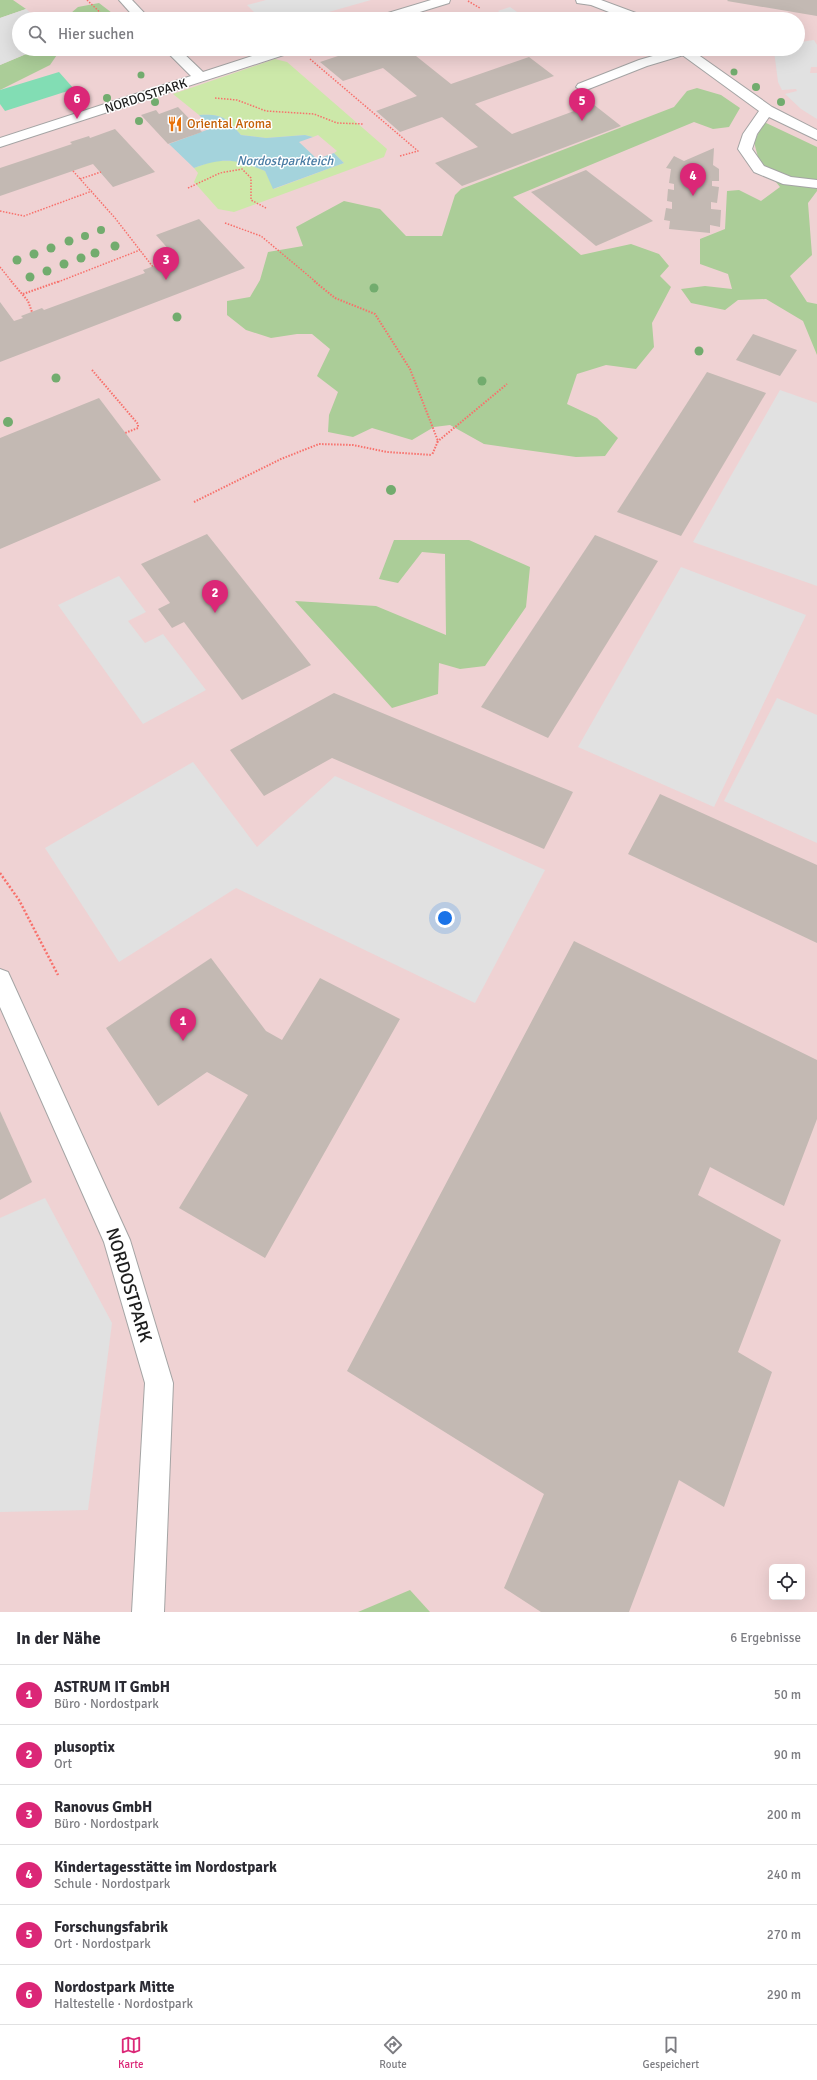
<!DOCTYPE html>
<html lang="de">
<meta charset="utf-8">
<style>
:root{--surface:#fff;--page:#f7f7f7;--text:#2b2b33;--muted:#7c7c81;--line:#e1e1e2;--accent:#db2777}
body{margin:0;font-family:Signika,sans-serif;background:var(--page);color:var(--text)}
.controls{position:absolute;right:12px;bottom:12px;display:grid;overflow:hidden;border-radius:6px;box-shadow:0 4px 16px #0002}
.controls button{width:36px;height:36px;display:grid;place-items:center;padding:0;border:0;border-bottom:1px solid var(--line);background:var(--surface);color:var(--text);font:20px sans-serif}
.you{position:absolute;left:445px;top:918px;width:14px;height:14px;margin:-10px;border:3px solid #fff;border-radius:50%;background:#1a73e8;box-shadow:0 0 0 6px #1a73e833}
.badge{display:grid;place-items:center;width:26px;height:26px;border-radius:50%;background:var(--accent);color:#fff;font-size:13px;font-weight:700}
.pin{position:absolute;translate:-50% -33px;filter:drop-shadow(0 1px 2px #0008)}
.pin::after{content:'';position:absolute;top:21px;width:14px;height:12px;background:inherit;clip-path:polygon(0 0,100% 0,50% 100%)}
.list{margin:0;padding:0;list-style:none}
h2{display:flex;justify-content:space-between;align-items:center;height:52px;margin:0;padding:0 16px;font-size:17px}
h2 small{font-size:13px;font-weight:400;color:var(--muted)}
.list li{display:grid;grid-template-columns:26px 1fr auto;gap:12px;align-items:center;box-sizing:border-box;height:60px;padding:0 16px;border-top:1px solid var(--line)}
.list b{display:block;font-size:15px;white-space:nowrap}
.list p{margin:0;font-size:13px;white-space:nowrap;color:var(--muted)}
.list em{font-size:13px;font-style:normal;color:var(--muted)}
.icon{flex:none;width:22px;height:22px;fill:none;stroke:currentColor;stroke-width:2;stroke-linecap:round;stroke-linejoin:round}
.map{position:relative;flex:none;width:817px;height:1612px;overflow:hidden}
.search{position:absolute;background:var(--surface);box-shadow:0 4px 16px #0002;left:12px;right:12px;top:12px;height:44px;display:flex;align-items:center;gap:10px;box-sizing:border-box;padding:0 14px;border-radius:22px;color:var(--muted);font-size:15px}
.sheet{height:412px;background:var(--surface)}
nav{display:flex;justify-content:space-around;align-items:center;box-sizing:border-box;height:56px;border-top:1px solid var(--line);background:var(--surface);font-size:11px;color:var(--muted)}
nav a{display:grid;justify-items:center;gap:2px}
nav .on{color:var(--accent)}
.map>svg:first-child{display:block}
.commercial{fill:#efd2d3;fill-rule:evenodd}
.grass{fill:#cce8a9}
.forest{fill:#abcd98}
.pitch{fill:#82ddb4}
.parking{fill:#e1e1e1}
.water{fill:#a4d3dc}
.building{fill:#c3b9b3}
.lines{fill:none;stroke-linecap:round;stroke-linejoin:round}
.service-casing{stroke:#a4a4a4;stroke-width:2}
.minor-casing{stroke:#a4a4a4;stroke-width:2}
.path-far2{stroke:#f8706b;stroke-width:1.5;stroke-dasharray:1.5 1.5;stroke-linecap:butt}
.path-far1{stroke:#f8706b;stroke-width:2;stroke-dasharray:1.5 1.5;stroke-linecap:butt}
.path{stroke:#f8706b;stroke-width:2.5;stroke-dasharray:2 2;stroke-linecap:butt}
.service{fill:#fff;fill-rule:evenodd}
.minor{fill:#fff;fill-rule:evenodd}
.tree{fill:#72ac6e}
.labels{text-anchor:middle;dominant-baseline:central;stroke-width:3;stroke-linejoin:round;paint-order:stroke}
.far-street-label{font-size:13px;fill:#1d1d1d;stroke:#fff}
.far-food-label{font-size:13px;fill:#c56008;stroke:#fff;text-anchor:start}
.far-water-label{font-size:13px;font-style:italic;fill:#487ba3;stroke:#fff}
.near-street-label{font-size:18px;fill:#1d1d1d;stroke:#fff}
</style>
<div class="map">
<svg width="817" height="1612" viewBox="0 0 817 1612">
<rect width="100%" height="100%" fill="#eeeae3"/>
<path class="commercial" d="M0,0H817V1612H0ZM19,19H798V49H19ZM772,1567H802V1597H772Z"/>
<path class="grass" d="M275,59L287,62L387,149L384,157L234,212L218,209L194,182L198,173L194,168L213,161H241L265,171L274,189L344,163L334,153L337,151L318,135L313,137L305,135L266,138L241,135C225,117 222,114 199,115L173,94Z"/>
<g class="forest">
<path d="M0,0H13L26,9L0,18Z"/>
<path d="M99,3L112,13L108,19H64L78,7Z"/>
<path d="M38,49H61L50,65L0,90V65Z"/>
<path d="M697,88L721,95L740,108L729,127L713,129L694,122L513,197L581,255L631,244L659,254L669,266L660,276L671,287L652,323L654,347L636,369L606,365L577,374L567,404L597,418L618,438L605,456L576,457L484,444L450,425L434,427L412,440L372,428L353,437L328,432L329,415L338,392L317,376L330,349L312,334H297L271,338L246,330L227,315V301L250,297L260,280L268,252L303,246L296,227L344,201L380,209L406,236H442L455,195L461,189L674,107L687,91Z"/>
<path d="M764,122L817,147V191L808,203L812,255L790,276L807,302L817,304V355L803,321L766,299L738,300L725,310L691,303L681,289L705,286L732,289L728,274L700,264V239L725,229L727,191L739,190L761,201L780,187L759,161L754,142Z"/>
<path d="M394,540H469L530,567L526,607L485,666L460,669L439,663L438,694L392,708L295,601L376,606L446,635L445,554L422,552L398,583L379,579Z"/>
<path d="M410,1590L430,1612H358Z"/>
</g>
<path class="pitch" d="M59,72L74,89L5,111L0,104V90Z"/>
<g class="parking">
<path d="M266,0H371L304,19H261L247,5Z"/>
<path d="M510,7L527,19H509L498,11Z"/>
<path d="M26,9L38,19H19V49H38L0,65V18Z"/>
<path d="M699,12H733L734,19H687L683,14Z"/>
<path d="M814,40L817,45V67H811L810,73H817V119L801,109L785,94L797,91L796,89L782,90L778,82L774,51L798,49V41L801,42Z"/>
<path d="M780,390L817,403V586L693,542Z"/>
<path d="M681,567L806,615L714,807L578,747Z"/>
<path d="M119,576L146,612L128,621L145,643L163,634L206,690L143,724L58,605Z"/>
<path d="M777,698L817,715V843L724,801Z"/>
<path d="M193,762L257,847L335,776L545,870L475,1003L236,888L119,962L45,848Z"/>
<path d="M45,1198L112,1323L88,1510L0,1512V1218Z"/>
</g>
<path class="water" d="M199,115C223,114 225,117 241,135L266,138L305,135L313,137L299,142L317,159L334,153L344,163L273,189L265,171C236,159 224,157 194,168L169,144L212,128Z"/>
<g class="building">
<path d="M728,0H817V16L727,1Z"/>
<path d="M216,12L224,19H193Z"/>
<path d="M469,12L478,19H449Z"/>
<path d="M359,49H437L416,56L451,84L529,57L554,76L475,104L512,134L593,104L621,126L462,186L435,163L478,147L442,117L400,132L376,111L417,96L383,68L343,81L320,62Z"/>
<path d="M178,107L202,132L168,144L141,115L156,110L159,114Z"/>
<path d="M115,129L155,172L113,187L93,164L0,196V168L72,144L70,142L89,136L90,138Z"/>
<path d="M714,148L713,165L719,169V181H712V186L719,187L717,203L711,202V209L721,210L720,227L710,225V233L669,229L670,221L664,220L666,208L672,209V202L667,201L668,189L674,190V184L669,183L671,169L666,168L674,156L684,161Z"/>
<path d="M586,170L653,221L596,246L531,192Z"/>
<path d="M199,219L245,268L0,362V302L14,321L23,318L21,316L42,308L44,310L145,273L143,270L162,263L164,265L178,260L156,235Z"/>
<path d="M753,334L797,350L780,376L736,360Z"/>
<path d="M707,372L766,393L681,536L617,512Z"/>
<path d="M99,398L161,480L0,549V438Z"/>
<path d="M207,534L311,665L242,700L184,622L172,628L158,609L170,603L141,564Z"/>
<path d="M595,535L658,561L548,738L481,707Z"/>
<path d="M334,693L573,792L544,849L332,758L264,796L230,750Z"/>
<path d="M660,794L817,865V943L628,854Z"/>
<path d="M574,941L817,1060V1119L784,1206L710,1167L698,1195L781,1240L738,1352L772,1372L724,1507L679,1480L629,1612H541L504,1588L544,1494L347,1371Z"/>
<path d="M211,958L266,1031L282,1040L320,978L400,1019L265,1258L179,1208L248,1095L207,1072L158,1106L106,1028Z"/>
<path d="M0,1111L32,1182L0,1200Z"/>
</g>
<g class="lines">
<g class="service-casing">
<path id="service" d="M677,49H688L689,51L687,54L647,66L586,90L582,91L576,87L578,84L639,60Z"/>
</g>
<g class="minor-casing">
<g id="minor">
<path d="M119,0H132L150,19H136Z"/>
<path d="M431,0H450L449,3L397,19H376L378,16Z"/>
<path d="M576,0H601L644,16L646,19H627L591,5L577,3Z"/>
<path d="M164,49H179L203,72L274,49H295L293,52L0,147V138L191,76Z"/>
<path d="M674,49H690L772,107L817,130V140L769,117L757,134L752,149L764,166L791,177L817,180V188L783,184L754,172L738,149L743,134L759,111Z"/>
<path d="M0,969L8,972L130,1240L173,1383L164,1612H132L145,1383L104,1242L0,1007Z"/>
</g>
</g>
<g class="path-far2">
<path d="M87,0L107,19"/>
<path d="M468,1L480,8"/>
<path d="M254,19L280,13"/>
<path d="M310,59L418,151L400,156"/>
<path d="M215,98L237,100L266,111L314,114L337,123L364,124"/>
<path d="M73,171L115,218L153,267"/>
<path d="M80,179L101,172"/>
<path d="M188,188L220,173L242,169L251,178V200L266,208"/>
<path d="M0,211L24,216L92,191"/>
<path d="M225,223L261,236L316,282"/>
<path d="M0,267L12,282"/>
<path d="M58,282L140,250"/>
</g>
<g class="path-far1">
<path d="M11,281L28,301L32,312"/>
<path d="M314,281L335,298L375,314L410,369L438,441L432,455"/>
<path d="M23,294L60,281"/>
<path d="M92,370L138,424V428L125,433"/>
<path d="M437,442L507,384"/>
<path d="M194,502L281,459L319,444L353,445L387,452L432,455"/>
</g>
<path class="path" d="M0,873L19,900L58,975"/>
<use href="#service" class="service"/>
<use href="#minor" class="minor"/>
</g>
<g class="tree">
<circle cx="734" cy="72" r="3.5"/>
<circle cx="141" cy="75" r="3.5"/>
<circle cx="756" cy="87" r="4"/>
<circle cx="107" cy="98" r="4"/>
<circle cx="155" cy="102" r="4"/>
<circle cx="781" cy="102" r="4"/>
<circle cx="139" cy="121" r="4"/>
<circle cx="101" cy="230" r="4"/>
<circle cx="85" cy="236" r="4"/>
<circle cx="69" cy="241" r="4.5"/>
<circle cx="115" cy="246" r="4.5"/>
<circle cx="51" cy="248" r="4.5"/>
<circle cx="95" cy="253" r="4.5"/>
<circle cx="34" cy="254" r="4.5"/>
<circle cx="81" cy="258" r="4.5"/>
<circle cx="17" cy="260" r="4.5"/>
<circle cx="64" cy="264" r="4.5"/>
<circle cx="47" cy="271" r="4.5"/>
<circle cx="30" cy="277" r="4.5"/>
<circle cx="374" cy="288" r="4.5"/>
<circle cx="177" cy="317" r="4.5"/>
<circle cx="699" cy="351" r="4.5"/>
<circle cx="56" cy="378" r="4.5"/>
<circle cx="482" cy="381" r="4.5"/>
<circle cx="8" cy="422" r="5"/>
<circle cx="391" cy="490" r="5"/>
</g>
<defs>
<g id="restaurant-bare" transform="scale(1.2)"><path d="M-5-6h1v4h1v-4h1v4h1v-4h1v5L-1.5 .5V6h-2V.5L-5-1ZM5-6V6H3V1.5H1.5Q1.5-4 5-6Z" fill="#e8710a" stroke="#fff" stroke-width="2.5" paint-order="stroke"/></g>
</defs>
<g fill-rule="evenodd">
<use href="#restaurant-bare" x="175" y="124"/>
</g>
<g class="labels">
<g class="far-street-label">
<text transform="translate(146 96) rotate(-18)">NORDOSTPARK</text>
</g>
<g class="far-food-label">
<text x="187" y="124">Oriental Aroma</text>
</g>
<g class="far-water-label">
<text x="285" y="161">Nordostparkteich</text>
</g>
<g class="near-street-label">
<text transform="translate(129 1285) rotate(73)">NORDOSTPARK</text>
</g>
</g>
</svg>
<div class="controls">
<button><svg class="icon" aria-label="locate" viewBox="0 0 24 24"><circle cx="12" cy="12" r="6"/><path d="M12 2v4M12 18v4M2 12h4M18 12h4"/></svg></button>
</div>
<div class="you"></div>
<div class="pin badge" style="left:183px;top:1041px">1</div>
<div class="pin badge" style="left:215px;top:613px">2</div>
<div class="pin badge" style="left:166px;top:280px">3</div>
<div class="pin badge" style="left:693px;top:196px">4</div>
<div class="pin badge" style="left:582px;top:121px">5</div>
<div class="pin badge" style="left:77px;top:119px">6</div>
<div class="search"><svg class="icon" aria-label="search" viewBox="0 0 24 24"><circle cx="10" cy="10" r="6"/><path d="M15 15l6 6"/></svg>Hier suchen</div>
</div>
<section class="sheet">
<h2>In der Nähe<small>6 Ergebnisse</small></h2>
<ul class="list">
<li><span class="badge">1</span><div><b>ASTRUM IT GmbH</b><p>Büro · Nordostpark</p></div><em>50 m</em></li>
<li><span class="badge">2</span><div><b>plusoptix</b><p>Ort</p></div><em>90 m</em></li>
<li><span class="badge">3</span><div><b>Ranovus GmbH</b><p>Büro · Nordostpark</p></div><em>200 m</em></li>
<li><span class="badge">4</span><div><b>Kindertagesstätte im Nordostpark</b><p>Schule · Nordostpark</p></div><em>240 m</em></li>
<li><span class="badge">5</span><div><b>Forschungsfabrik</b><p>Ort · Nordostpark</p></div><em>270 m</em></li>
<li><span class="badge">6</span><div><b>Nordostpark Mitte</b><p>Haltestelle · Nordostpark</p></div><em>290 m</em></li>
</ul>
</section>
<nav>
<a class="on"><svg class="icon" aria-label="map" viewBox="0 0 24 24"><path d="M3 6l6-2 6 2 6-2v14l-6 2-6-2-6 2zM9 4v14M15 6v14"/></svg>Karte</a>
<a><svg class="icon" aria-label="directions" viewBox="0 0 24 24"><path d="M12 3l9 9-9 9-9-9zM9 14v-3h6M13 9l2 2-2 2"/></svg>Route</a>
<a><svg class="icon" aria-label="saved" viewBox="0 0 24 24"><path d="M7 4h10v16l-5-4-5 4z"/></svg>Gespeichert</a>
</nav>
